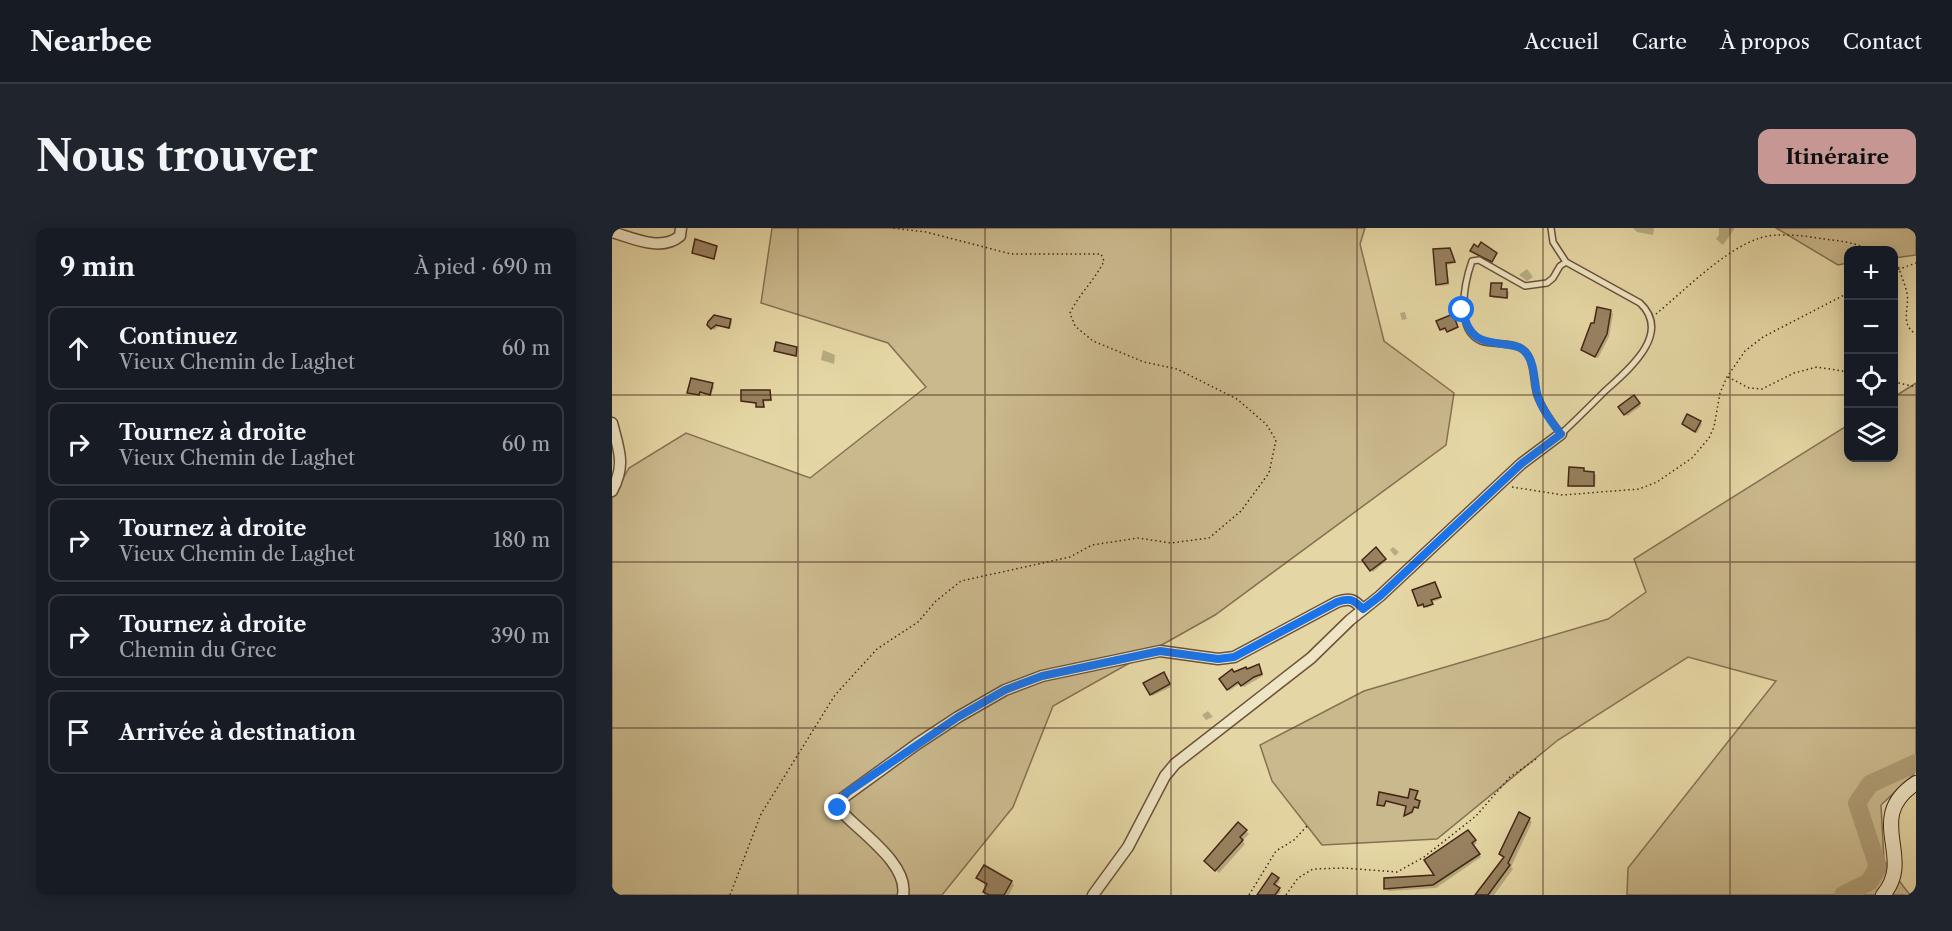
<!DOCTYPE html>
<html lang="fr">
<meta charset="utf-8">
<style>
:root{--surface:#171b24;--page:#20242c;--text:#f1f3f6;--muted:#9ea1a6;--line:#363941;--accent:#c59692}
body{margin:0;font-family:"Libre Caslon Text",serif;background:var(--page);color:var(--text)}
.controls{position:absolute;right:18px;top:18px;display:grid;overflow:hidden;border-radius:12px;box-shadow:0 3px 15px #0003}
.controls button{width:54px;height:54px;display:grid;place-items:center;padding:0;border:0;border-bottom:2px solid var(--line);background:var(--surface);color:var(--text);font:30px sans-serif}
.stop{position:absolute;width:18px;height:18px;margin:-14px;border:4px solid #1a73e8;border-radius:50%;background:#fff}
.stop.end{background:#1a73e8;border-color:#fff;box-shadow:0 2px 6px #0008}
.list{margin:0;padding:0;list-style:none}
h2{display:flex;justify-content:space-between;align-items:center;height:78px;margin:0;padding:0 24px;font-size:26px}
h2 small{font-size:20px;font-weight:400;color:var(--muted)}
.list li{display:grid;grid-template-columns:39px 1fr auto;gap:18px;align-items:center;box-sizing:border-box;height:84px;margin:0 12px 12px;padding:0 12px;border:2px solid var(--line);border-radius:12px}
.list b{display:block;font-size:22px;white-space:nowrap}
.list p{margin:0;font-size:20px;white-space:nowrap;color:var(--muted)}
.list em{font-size:20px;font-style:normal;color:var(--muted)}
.icon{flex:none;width:33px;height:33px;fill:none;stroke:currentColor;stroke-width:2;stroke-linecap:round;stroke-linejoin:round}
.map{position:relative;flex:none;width:1304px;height:667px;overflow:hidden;border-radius:12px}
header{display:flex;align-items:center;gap:36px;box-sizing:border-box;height:84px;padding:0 30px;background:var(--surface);border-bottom:2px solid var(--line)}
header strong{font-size:28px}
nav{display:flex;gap:33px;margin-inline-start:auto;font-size:21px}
.intro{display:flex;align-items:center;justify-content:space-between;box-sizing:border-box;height:144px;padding:0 36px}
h1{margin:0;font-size:42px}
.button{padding:15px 27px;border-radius:12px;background:var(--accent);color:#111;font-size:21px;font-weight:700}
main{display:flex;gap:36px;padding:0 36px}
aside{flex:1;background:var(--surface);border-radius:12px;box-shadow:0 3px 15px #0003}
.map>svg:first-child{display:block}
.green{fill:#cab98d;stroke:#877052;stroke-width:1.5}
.shadow{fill:#0003}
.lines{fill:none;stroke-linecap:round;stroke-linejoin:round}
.river{stroke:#ae9b74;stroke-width:18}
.building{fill:#988260;stroke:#442616;stroke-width:1.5}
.service-casing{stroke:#6c523a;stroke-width:8}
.minor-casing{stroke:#6c523a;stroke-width:13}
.secondary-casing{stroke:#442616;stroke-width:16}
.path{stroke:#442616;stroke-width:1.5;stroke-dasharray:1.5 3;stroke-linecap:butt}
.service{stroke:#eee5c4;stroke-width:5}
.minor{stroke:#eee5c4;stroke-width:10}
.secondary{stroke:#eee5c4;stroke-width:14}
.route{stroke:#1a73e8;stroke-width:8}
.grid{fill:none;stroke:#442616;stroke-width:1.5;stroke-opacity:0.55}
</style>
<header>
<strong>Nearbee</strong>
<nav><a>Accueil</a><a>Carte</a><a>À propos</a><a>Contact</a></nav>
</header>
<div class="intro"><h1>Nous trouver</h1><a class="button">Itinéraire</a></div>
<main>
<aside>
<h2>9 min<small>À pied · 690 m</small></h2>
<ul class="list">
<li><svg class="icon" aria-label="ahead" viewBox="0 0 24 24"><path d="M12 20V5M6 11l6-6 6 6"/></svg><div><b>Continuez</b><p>Vieux Chemin de Laghet</p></div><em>60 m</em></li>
<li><svg class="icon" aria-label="right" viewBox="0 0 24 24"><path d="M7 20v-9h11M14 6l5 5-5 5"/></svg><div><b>Tournez à droite</b><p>Vieux Chemin de Laghet</p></div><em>60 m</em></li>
<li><svg class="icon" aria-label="right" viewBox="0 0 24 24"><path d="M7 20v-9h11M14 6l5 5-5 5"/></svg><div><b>Tournez à droite</b><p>Vieux Chemin de Laghet</p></div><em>180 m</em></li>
<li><svg class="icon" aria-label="right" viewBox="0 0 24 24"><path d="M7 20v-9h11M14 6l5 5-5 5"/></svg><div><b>Tournez à droite</b><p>Chemin du Grec</p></div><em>390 m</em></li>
<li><svg class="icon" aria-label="arrive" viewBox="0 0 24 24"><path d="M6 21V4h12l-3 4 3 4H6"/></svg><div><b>Arrivée à destination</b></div></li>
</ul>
</aside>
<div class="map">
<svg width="1304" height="667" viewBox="0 0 1304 667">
<rect width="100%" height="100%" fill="#e5d7a5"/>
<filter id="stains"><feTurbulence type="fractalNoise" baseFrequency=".00333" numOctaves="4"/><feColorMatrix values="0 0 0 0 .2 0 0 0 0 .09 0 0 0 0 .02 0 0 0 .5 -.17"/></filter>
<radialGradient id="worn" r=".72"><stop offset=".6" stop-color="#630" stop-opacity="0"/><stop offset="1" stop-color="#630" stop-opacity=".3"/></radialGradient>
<g class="green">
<path d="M160,0H753L748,16L772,113L842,165L834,217L603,387L441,478L401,579L330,667H0V270L17,240L74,205L198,250L314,159L276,115L149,75Z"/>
<path d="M1164,0H1304V27L1282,30V22H1236V35L1226,37Z"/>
<path d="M1304,155V528L1302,546L1269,577L1272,633L1298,667H1015L1016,640L1164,453L1076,429L946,512L825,611L710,617L660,553L648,517L752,463L996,391L1034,364L1022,331L1236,197V230H1282V169Z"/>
</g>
<g class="shadow">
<path d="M1042,0L1041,7L1025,4L1021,0Z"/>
<path d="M1107,0H1123L1111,17L1104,11L1107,7Z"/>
<path d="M837,21L843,35L835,37L837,57L827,58L825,56Z"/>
<path d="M915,41L921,49L915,53L907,47Z"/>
<path d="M889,57L891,62L897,64L896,71L881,70L879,68Z"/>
<path d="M998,83L1001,86L997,109L986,130L974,124L983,97Z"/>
<path d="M793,84L795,91L790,92L788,85Z"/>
<path d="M842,90L846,100L837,104L835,101L831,103L826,94Z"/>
<path d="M118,92L120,94L118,101L107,98L102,102L97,97Z"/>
<path d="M211,122L223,127L222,136L209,132Z"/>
<path d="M100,157L102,159L99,168L89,164L88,168L76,164Z"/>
<path d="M157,163L160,173L152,174L153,180H148L145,176L131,172Z"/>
<path d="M1022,169L1029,178L1015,188L1013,186Z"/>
<path d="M1088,194L1090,196L1085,205L1073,198Z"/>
<path d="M972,241L973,245L984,247L983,259H960L958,257Z"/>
<path d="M781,319L787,324L783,328L778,322Z"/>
<path d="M764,321L774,333L761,344L752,332Z"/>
<path d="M824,357L829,371L820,374L821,377L815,380L813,377L809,379L807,377Z"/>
<path d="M648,440L651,448L632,459L629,455L617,463L616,461L622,445Z"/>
<path d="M553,448L559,459L540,468L539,466Z"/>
<path d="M596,483L601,489L594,492L590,487Z"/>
<path d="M805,564L804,573L808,575L807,580L802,579L801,585L794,588L796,578L774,573L773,579L767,577L768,565L797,571Z"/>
<path d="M917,591L920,594L899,639L901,641L882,667H865L892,630L889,626Z"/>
<path d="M627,597L637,606L630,613L633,616L607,645L594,633Z"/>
<path d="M859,607L865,615L861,618L869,629L824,660L777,663L774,660L825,648Z"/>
<path d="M661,648L668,653L663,659L669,663L666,667H646Z"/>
<path d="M399,654L402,657L397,667H377L373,663Z"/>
</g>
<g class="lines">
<path class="river" d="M1231,667L1257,654L1266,639L1245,575L1258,556L1304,535"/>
</g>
<g class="building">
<path d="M83,11L105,18L102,31L80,25Z"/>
<path d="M869,14L885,25L880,34L858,23L862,16L866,19Z"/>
<path d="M838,20L843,34L834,35L836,55L824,57L821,21Z"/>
<path d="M879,55H890L889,61H895V70L878,68Z"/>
<path d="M985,79L999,82L995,106L983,129L969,122L979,95H982Z"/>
<path d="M841,86L846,99L835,104L833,100L828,102L824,93Z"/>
<path d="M102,87L119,91L117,100L104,97L99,101L95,97L96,94Z"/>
<path d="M164,114L185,119L184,128L162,123Z"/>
<path d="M79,150L101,155L98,167L88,164L87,167L75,165Z"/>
<path d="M129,162H158L159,172H151L152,179H144V175L129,173Z"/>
<path d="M1022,167L1028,175L1012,187L1006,179Z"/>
<path d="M1075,186L1089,193L1083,204L1070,196Z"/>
<path d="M957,239L972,240V243L982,244V258H956Z"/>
<path d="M764,319L774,331L758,343L750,332Z"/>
<path d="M823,354L829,369L819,372L821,376L812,379L811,376L806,378L800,362Z"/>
<path d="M647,436L650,446L642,449L629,458L626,454L615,462L607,451L620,441L622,444L634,439L635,441Z"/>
<path d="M552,444L558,456L538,467L531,455Z"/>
<path d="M798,561L806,563L803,571L808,573L806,580L802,579L800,584L792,588L794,578L774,573L772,578L765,577L767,564L796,570Z"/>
<path d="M907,584L918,590L896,635L898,637L876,667H863L892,629L887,626Z"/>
<path d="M626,594L635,602L628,609L631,612L603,643L592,633Z"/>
<path d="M856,602L864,612L860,615L868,626L821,657L772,661V650L822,647L812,632Z"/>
<path d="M372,637L400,653L392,667H377L371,664L375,656L364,650Z"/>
<path d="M660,645L667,650L662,656L668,660L663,667H645Z"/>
</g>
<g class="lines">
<g class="service-casing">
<path id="service" d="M939,0L941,14L954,34L1028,75C1061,106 1015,143 993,163C978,178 964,192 949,206C940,194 930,181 925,167C921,154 923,139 916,127C907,112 883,118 869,113C842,102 853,53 860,33L867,32L913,58L935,55L941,50L948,38L954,34"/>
</g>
<g class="minor-casing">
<g id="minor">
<path d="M0,4C21,10 49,24 68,8L69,0"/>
<path d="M0,195C7,222 14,237 0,263"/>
<path d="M291,667C297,635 245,602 226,580L228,572L305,516L346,489L393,462L430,448L548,423L606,431L622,429L725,374C738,369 742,372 751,381"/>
<path d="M481,667L516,619L553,548L563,536L699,430L738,392L768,368L909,236L949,206"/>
</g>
</g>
<g class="secondary-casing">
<path id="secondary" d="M1271,667C1304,629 1251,590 1304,555"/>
</g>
<g class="path">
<path d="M1282,37L1287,40C1289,48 1293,56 1295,65C1298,79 1287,96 1304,106"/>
<path d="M1282,43L1304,35"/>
<path d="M1044,86C1073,62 1113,21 1148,10C1166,4 1194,8 1212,11C1228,13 1243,14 1256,22"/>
<path d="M1116,149L1137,160L1150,161L1182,145L1205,139L1236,144"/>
<path d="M1282,154L1304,159"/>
<path d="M900,259L951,267L1027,261L1045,254L1080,230L1097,210L1102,199L1108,165L1115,149L1133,123L1151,109L1236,65"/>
<path d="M118,667L149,586L223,467L265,421L306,394L324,373L349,353L458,329L480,317L526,310L559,315L597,310L629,283L657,245L664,212L654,196L625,171L565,141L532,134L481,113L463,98L458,85C467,66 483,52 492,33L489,26H399L314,4L280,0"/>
<path d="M637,667L664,623L682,612L696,597"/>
<path d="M674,667L686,650L701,641L732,640L785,644L812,629L864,588L898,549L924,531"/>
</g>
<use href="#service" class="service"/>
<use href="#minor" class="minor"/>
<use href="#secondary" class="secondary"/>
</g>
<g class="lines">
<path class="route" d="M226,580L228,572L236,564L346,489L393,462L430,448L548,423L606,431L622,429L725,374C738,369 742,372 751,381L768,368L909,236L949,206C939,194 929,180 925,165C922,153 923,135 914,125C910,119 904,118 897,117C869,113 858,113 850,82"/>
</g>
<path class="grid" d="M186,0V667M373,0V667M559,0V667M745,0V667M931,0V667M1118,0V667M0,167H1236M1282,167H1304M0,334H1304M0,500H1304"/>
<rect width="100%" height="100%" filter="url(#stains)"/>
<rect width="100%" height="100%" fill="url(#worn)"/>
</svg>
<div class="controls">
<button>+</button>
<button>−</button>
<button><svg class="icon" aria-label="locate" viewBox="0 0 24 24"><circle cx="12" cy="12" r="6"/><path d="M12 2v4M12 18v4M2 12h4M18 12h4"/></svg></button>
<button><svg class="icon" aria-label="layers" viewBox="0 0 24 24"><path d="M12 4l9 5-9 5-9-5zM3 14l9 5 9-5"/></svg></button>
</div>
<div class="stop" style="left:850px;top:82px"></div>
<div class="stop end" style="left:226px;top:580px"></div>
</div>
</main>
